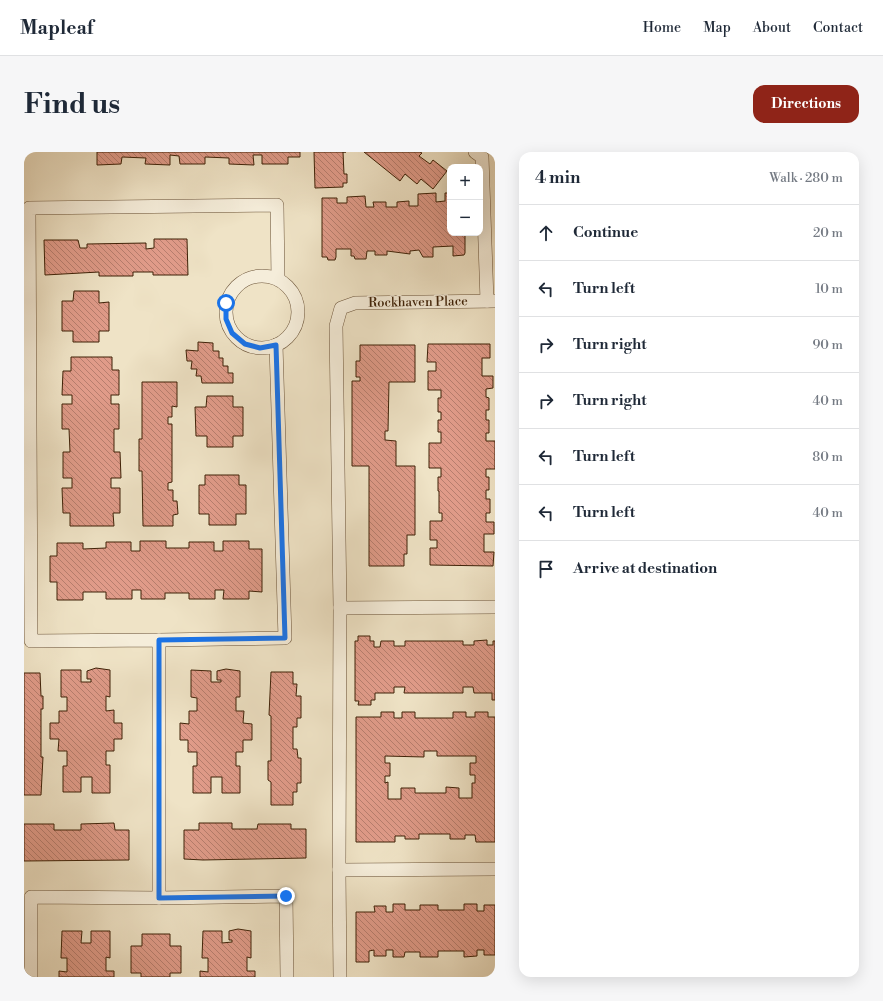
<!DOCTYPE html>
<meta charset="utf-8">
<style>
:root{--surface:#fff;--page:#f6f6f7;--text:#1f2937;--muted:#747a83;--line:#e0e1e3;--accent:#8f2418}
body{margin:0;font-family:"Libre Bodoni",serif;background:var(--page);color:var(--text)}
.controls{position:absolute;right:12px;top:12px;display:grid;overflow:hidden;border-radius:8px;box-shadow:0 4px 16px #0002}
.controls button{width:36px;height:36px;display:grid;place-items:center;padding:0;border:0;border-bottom:1px solid var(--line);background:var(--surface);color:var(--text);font:20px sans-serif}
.stop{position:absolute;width:12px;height:12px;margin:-9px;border:3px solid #1a73e8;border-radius:50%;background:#fff}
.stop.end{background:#1a73e8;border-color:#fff;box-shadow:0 1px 4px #0008}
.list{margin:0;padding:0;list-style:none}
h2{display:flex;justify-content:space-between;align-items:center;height:52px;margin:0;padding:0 16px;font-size:17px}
h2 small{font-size:13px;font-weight:400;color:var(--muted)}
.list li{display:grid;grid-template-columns:26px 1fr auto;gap:12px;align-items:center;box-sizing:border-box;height:56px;padding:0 16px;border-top:1px solid var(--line)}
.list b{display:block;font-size:15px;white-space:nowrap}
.list em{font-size:13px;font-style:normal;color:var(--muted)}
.icon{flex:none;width:22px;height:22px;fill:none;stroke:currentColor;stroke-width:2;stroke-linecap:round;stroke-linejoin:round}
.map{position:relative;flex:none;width:471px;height:825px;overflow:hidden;border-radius:12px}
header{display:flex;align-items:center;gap:24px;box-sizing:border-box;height:56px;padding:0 20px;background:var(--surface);border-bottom:1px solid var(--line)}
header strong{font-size:19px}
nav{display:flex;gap:22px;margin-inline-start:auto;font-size:14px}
.intro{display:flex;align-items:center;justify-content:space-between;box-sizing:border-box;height:96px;padding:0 24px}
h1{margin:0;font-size:28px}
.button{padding:10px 18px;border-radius:12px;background:var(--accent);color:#fff;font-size:14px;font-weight:700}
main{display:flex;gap:24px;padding:0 24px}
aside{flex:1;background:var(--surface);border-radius:12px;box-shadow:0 4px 16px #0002}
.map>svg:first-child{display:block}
.building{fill:url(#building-back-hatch);stroke:#3e2107;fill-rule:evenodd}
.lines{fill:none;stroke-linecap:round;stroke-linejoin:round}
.lane-casing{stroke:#6a5237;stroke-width:14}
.lane{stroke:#f5edda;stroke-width:13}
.route{stroke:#1a73e8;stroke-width:5}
.labels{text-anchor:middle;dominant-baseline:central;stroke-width:3;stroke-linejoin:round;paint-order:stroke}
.street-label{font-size:13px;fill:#3e2107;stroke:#f5edda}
</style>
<header>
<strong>Mapleaf</strong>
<nav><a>Home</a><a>Map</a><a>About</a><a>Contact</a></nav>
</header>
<div class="intro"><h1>Find us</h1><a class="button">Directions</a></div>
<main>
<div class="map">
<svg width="471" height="825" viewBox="0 0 471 825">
<defs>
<pattern id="building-back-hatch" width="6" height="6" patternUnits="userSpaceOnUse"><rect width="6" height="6" fill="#e09b89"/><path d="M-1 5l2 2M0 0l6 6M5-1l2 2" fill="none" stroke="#b77e6e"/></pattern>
</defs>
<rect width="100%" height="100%" fill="#efe3c6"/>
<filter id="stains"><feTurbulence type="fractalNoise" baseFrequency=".005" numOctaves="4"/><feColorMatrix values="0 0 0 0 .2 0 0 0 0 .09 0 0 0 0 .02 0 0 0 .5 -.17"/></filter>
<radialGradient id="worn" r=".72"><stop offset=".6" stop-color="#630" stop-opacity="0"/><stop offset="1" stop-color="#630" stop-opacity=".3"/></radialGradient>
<g class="building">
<path d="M73,0H276V5H264V12H238V3H229L230,13L205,12V6L181,5V12H156L155,4L146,3V13L121,12L122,6L98,5L97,12L73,13Z"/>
<path d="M290,0H322H319L320,22H323V31H319V35L291,36Z"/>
<path d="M340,0H396L398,1L395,4L406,12L409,8L423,19L409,37L397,27L393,32L381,22L376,29Z"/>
<path d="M412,41V50L421,49V41H426V81H441V101L440,103L429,104V94L409,95V105H399L395,98L386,99V102L363,99V103H351V99H343L342,107H331L330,104H327V97H312V105L311,108H304L303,105H298V46H313V51H323V45L341,44L342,55H350L349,50H362V55H373V50L385,49V54H394V42Z"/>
<path d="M130,87H163L164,123H129V120H109V124H75V120L21,123L20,88H54L56,96H63V92L122,91V97L130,96Z"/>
<path d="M50,139H75V151L85,150V179H75V190H49V179H38V149H49Z"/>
<path d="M174,190L189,191V199H195V206H199V214H204V221H209V231H178L177,224H172L173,217H167L168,209H163L162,198L174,199Z"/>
<path d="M404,192H466V206H458V224H469V236L462,237V245L465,246V258H462V268H465V281H462V289H471V317H462V325H465V338H462V347H466V361H462V370H470V382H460V400H470L469,414L406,413V396H413V388H406V369H418V361H415V339H414V325H417V316H405V291H417V280H414V268H417V260H414V246H417V238H404V219H412V210H403Z"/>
<path d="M336,193H391V230H365L364,279H361V288L372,289V314H391V383H383V402H380V414H345V314H328V229H336V225H332V209H336Z"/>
<path d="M47,205H88V218H95V243H87V252H95V277H90V300H96L97,326H87V336H96V361H89L90,374H46V361H39L38,336H48V326H39V300H46L45,277H38V252H48V243H38L39,219H47Z"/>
<path d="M118,230H153V255L148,254V265H144V272H148V330L144,331V338H149V349H153L154,362L149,363V374H119L118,319H115V287H118Z"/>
<path d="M183,244H209V255H219V284H209V295H183V284H172L171,255H182Z"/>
<path d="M181,323H215V333H222V362H212V373H185V362H175V333H181Z"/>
<path d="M116,389H142V396H165V390H190V399H199V389H225V397H238V440L225,439V447H199L200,438H191V447H165V441H141V447H117V438H108V447H82V440H59V448H33V430H26V404H33V391H59V397L82,396V390H107V399H116Z"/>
<path d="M334,484H346V489H350V495H356L357,489H370V494H381V489H439V493H450V489L463,488V493H469V489H471V548H468V541H450L449,535H439V541H380L381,535H370V541H351V548H347V553H334L335,549H331V489H334Z"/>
<path d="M72,516L86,518V545L82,544V559L90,558V571H98V587H90V599H82V613H86V641H68V625H57V640H39V614H43V599H34L35,587H26V571H35V559H43V545H37V518H57V530H67V527H63V519Z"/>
<path d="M202,517L216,519V545H212V559H220L219,571L228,572V588H219V600H212V614H216V641H198V625H187V641H169V614H173V600H164V588H156V571L165,572V559H173V546L167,545V518L187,519V530H197V528H193V519Z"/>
<path d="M247,520H269V532H273L272,544H277V566H273V575H269V597H273L274,606H277V631H273V640H269V653H247V630L244,628V609H247V564L245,563Z"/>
<path d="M0,521H16L17,544H19V557H17V605H19L17,643H0Z"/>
<path d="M357,560H370V566H378V560H391V566H429V560H442V565H451V560H464V565H471V690H452L451,683H441V687H426V682H395V687H381V684H371V690H332V565H357ZM400,599H413V604H452V611H446V623H451V631H448V646H435V636L422,635V641H391V636H377V647H364V630L361,631V624H366V611H361V604L400,605Z"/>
<path d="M90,671L91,678H105V708L0,709V672H30V678H57V672Z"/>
<path d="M175,671H208V677H233L234,672H267V677H282V706L179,708L160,707V678H175Z"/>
<path d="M369,752H381V758H396V753H414V758H440V752H453V759H460V753H471V803H460V798H453V804L440,805V799H414V805H396V800H381L380,805H369V798H362V804H350V798L345,799V810H332V760H351L350,754H362V760H369Z"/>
<path d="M214,777L227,779V806L223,805V819H231V825H176V819L184,820V806H178L179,779H198V791L208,790V788H205V779Z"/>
<path d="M38,779H58L57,791H67V779H86V806L82,805V819H90V825H35V819L43,820V806H37Z"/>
<path d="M118,782H146V794H157V821H146V825H117V821H107V794H118Z"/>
</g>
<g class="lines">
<g class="lane-casing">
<g id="lane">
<path d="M451,0L458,5L463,149"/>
<circle cx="238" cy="160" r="36"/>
<path d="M316,456L471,455"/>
<path d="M135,488L261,486L252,193"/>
<path d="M315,718L471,717"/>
<path d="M135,746V488L7,489L5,56L253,53L254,127"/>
<path d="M7,825V745L135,746L262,744L263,825"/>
<path d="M316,825L315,718L316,456L312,174L317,156L331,151L471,149"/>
</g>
</g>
<use href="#lane" class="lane"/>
</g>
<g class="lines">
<path class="route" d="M202,151V167L208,181L221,192L236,196L252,193L261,486L135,488V746L262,744"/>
</g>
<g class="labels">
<g class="street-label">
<text transform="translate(394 150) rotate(-1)">Rockhaven Place</text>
</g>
</g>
<rect width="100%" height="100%" filter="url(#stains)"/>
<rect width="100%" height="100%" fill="url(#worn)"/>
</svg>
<div class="controls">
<button>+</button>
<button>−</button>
</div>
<div class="stop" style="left:202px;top:151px"></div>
<div class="stop end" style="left:262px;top:744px"></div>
</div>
<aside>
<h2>4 min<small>Walk · 280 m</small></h2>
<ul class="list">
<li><svg class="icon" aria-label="ahead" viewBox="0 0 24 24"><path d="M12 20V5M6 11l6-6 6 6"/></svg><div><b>Continue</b></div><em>20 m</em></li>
<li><svg class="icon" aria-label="left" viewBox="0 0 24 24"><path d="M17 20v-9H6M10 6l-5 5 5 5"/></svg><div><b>Turn left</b></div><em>10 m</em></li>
<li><svg class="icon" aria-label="right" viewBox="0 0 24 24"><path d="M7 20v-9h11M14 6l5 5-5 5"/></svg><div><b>Turn right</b></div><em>90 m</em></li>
<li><svg class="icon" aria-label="right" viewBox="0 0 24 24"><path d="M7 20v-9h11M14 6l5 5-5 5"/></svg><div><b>Turn right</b></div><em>40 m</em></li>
<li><svg class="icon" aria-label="left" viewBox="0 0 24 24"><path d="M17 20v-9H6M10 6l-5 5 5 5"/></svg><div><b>Turn left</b></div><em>80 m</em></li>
<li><svg class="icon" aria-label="left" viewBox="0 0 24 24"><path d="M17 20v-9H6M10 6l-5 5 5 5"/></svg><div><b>Turn left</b></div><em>40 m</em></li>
<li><svg class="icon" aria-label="arrive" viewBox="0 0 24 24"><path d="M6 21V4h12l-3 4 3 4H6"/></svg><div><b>Arrive at destination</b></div></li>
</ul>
</aside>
</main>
